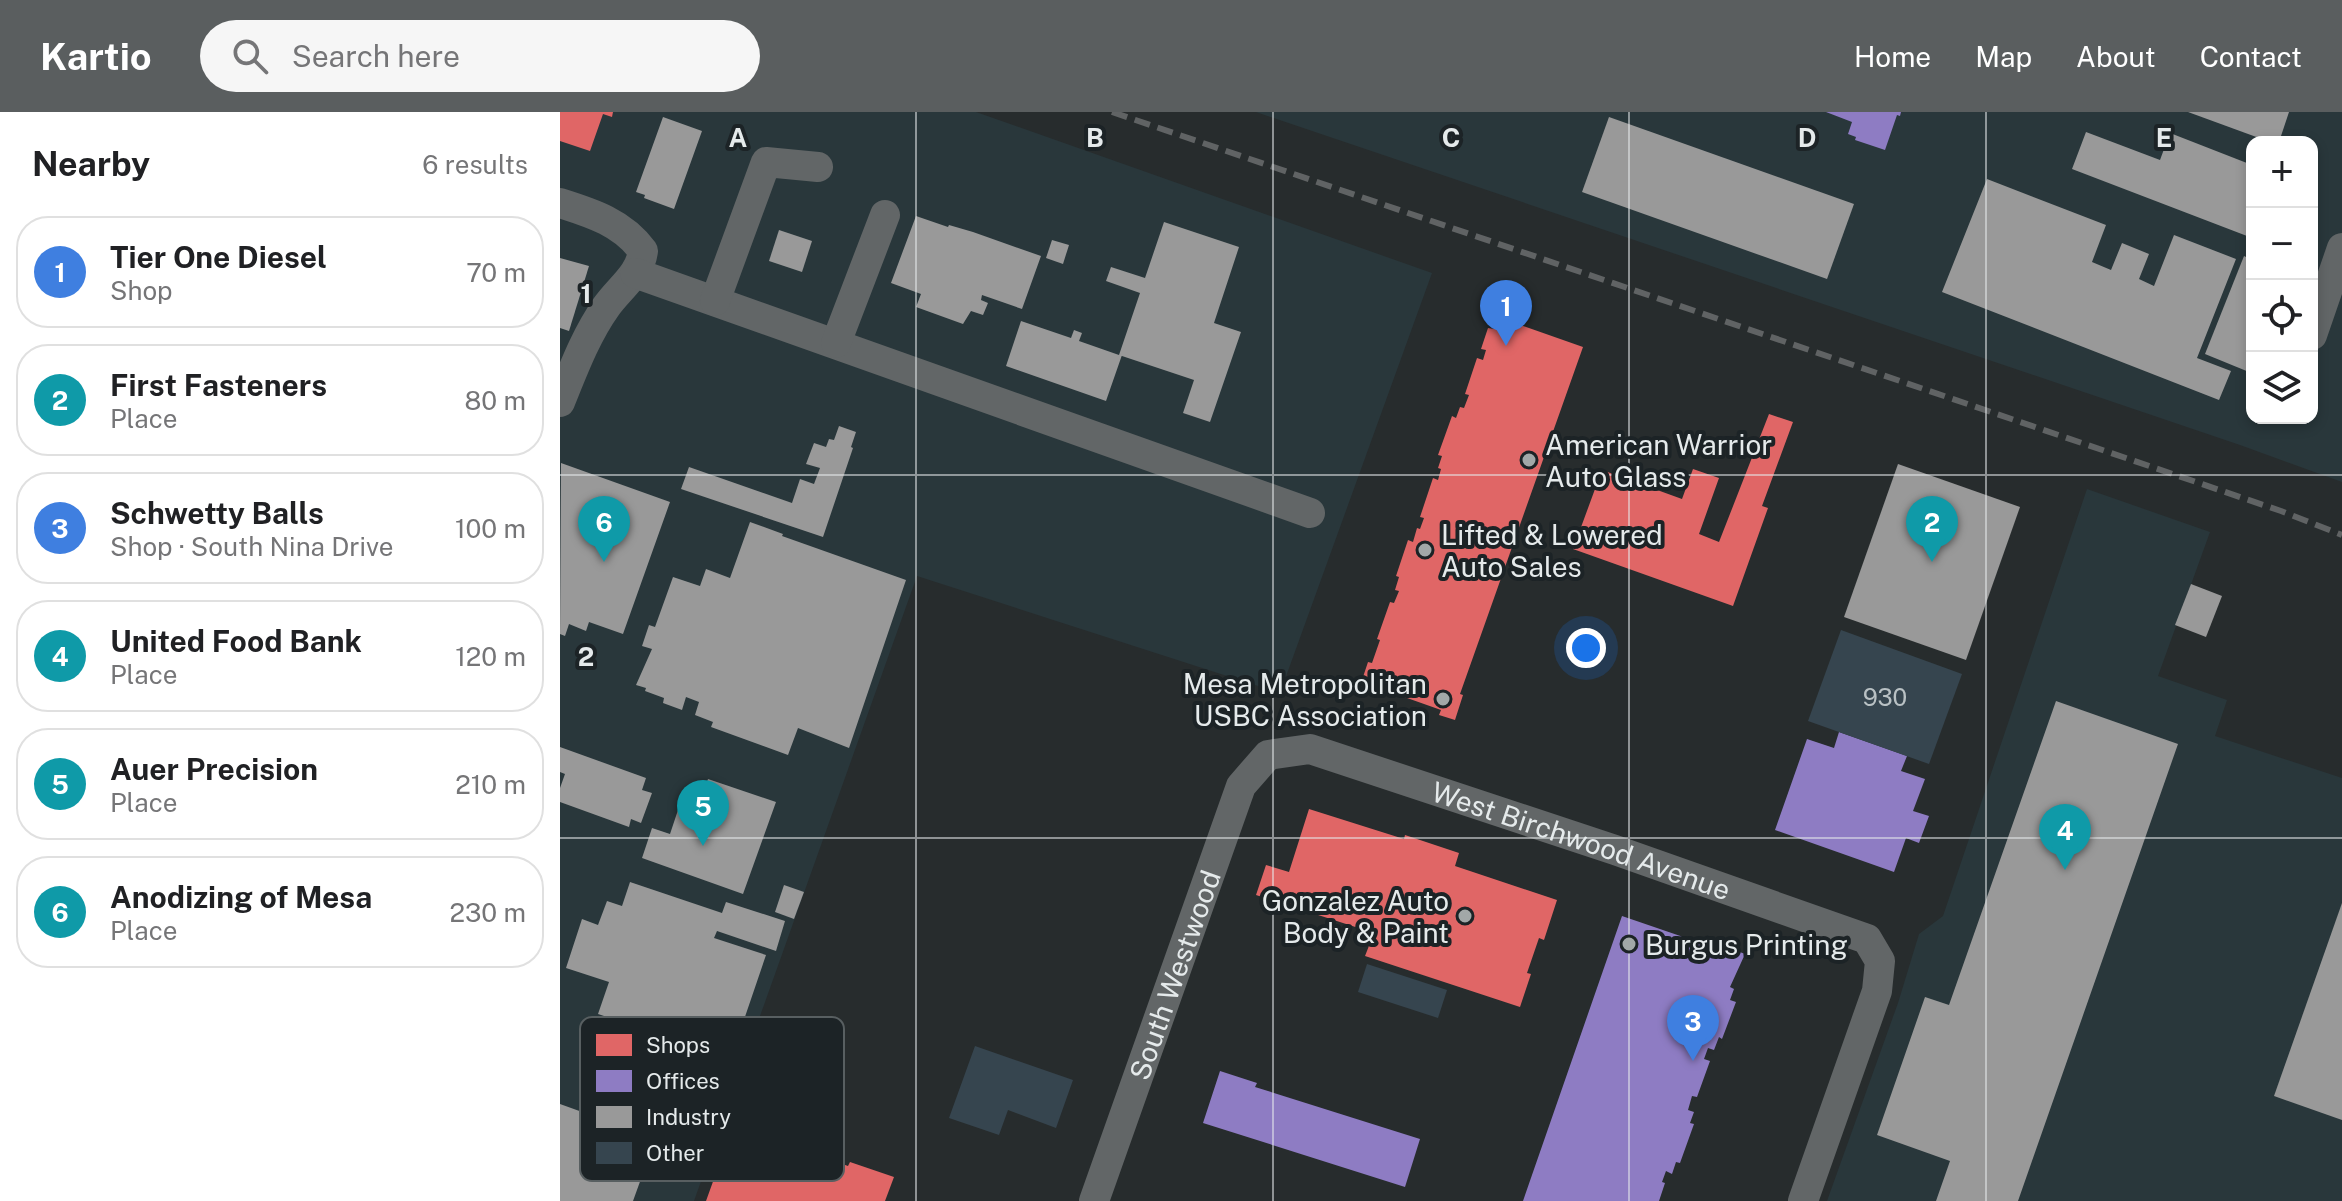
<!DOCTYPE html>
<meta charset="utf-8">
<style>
:root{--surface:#fff;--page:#f6f6f6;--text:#202124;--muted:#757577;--line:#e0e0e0;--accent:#5a5e5f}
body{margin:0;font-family:"Public Sans",sans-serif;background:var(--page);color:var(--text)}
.controls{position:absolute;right:24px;top:24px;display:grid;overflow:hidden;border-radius:16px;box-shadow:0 4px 12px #0003}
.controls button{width:72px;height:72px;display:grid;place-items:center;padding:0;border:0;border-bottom:2px solid var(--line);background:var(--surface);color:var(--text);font:40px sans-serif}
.you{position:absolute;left:1026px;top:536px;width:28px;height:28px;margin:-20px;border:6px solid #fff;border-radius:50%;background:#1a73e8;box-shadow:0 0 0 12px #1a73e833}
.badge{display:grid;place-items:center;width:52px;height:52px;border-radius:50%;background:var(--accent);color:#fff;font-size:26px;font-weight:700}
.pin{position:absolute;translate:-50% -66px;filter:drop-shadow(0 2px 4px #0008)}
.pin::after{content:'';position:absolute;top:42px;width:28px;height:24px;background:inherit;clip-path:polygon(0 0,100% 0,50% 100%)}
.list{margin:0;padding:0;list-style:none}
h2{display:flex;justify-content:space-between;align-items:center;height:104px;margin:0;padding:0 32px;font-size:34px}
h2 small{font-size:26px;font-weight:400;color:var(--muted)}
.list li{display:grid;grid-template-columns:52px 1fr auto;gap:24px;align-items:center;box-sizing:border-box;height:112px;margin:0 16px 16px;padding:0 16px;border:2px solid var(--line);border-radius:32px}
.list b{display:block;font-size:30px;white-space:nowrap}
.list p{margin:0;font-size:26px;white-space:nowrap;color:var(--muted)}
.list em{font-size:26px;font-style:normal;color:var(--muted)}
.icon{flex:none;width:44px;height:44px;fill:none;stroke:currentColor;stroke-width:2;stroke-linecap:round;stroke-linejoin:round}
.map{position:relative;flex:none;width:1782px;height:1089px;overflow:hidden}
header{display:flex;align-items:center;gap:48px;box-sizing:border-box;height:112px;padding:0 40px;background:var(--accent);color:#fff}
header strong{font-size:38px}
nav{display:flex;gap:44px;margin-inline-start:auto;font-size:28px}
.search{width:560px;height:72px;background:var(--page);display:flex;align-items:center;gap:20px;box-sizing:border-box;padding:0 28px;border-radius:44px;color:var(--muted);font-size:30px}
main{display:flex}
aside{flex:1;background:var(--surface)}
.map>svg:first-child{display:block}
.built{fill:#29373b;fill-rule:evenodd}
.shops{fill:#e06666}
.offices{fill:#8e7cc3}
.industry{fill:#999}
.building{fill:#36454f}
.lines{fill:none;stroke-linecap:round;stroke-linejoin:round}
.minor{stroke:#626667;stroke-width:30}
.rail{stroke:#606364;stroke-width:6;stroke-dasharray:16 8;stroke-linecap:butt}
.grid{fill:none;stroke:#e5eaeb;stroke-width:2;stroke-opacity:0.55}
.poi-dot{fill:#a2a8a8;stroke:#1c2326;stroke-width:3}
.labels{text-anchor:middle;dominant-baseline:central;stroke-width:8;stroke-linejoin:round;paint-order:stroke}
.number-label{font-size:24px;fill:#b9c1c4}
.poi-label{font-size:28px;fill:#e5eaeb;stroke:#1c2326;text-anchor:start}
.street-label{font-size:28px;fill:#e5eaeb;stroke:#1c2326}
.key{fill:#1c2326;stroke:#585f61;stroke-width:2}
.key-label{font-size:22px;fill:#e5eaeb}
.grid-label{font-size:26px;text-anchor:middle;font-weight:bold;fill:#e5eaeb;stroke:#1c2326;stroke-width:8;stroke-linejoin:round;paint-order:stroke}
</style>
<header>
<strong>Kartio</strong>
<div class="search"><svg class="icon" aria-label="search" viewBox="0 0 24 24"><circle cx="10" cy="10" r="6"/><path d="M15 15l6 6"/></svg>Search here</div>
<nav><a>Home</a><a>Map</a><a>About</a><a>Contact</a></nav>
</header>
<main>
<aside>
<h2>Nearby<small>6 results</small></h2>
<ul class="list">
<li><span class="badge" style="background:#3f7fe0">1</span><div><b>Tier One Diesel</b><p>Shop</p></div><em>70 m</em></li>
<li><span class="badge" style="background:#0f9aa8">2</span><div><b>First Fasteners</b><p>Place</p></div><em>80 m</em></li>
<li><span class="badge" style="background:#3f7fe0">3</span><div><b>Schwetty Balls</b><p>Shop · South Nina Drive</p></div><em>100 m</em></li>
<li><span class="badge" style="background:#0f9aa8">4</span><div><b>United Food Bank</b><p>Place</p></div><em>120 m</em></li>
<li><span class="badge" style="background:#0f9aa8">5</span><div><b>Auer Precision</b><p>Place</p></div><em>210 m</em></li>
<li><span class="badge" style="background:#0f9aa8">6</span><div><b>Anodizing of Mesa</b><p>Place</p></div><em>230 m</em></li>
</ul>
</aside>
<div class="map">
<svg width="1782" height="1089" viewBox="0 0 1782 1089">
<rect width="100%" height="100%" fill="#272c2d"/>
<g class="built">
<path d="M0,0H416L872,161L720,581L357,464L134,1089H0Z"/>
<path d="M696,0H1782V370L1680,333ZM1692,30H1752V306H1692Z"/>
<path d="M1527,377L1650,420L1598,564L1667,588L1655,624L1782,666V1089H1267L1338,891L1359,822L1383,804Z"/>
</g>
<g class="shops">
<path d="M0,0H53L52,5L43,2L30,39L0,29Z"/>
<path d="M938,205L1023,235L900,582L903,583L895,608L879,603L881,598L816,575L815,579L800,574L808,550L812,551L820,528L817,527L830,490L834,491L839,479L835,478L839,465L836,464L848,428L853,430L857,416L860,417L864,406L860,405L873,366L878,368L881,357L878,356L882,344L878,343L892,304L896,306L900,295L904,296L909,283L905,282L917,246L923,248L926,238L921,237L928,216L934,217Z"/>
<path d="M1209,302L1233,310L1202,394L1208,396L1173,494L1013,437L1042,358L1122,387L1133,357L1159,366L1139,422L1159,430Z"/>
<path d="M749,697L844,727L845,723L899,741L895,754L997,788L984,828L979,826L967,861L971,862L960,895L805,844L814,821L696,783L706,753L729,760Z"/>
<path d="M208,917L244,930L210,1026L288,1054L290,1050L334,1065L325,1089H146Z"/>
</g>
<g class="offices">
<path d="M1266,0H1341L1340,4L1337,3L1325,38L1295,28L1296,25L1288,22L1292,10Z"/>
<path d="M1279,620L1347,644L1341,659L1365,667L1353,699L1369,704L1359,731L1346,726L1334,760L1215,718L1247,627L1274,636Z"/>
<path d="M1062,804L1170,841L1172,837L1185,842L1170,875L1174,877L1170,888L1176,890L1162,927L1159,925L1154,938L1148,936L1144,947L1150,949L1137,985L1132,984L1128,998L1134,1000L1130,1011L1134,1012L1120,1051L1116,1050L1112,1062L1106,1059L1102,1070L1105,1071L1099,1089H963Z"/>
<path d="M660,959L697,971L695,975L860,1027L845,1075L643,1011Z"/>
</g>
<g class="industry">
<path d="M1628,0H1729L1719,30H1710Z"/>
<path d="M103,5L142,19L114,97L84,86L85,83L76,80Z"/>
<path d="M1049,5L1294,92L1267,167L1022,80Z"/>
<path d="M1526,20L1600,48L1610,21L1692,53V110L1687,124L1512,57Z"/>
<path d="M1427,67L1546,113L1532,150L1551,158L1562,131L1589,142L1579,167L1594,174L1614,123L1676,147L1637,246L1671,259L1659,288L1382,180Z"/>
<path d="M356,104L388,115L389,113L413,120L481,144L462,197L422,183L421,188L428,191L423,203L411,199L403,212L356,195L361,182L331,171Z"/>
<path d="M604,110L679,135L654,211L681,220L650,310L623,301L634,268L559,243H562L546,289L446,254L461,209L511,226L514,218L522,221L519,229L559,243L580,181L546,169L551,155L585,166Z"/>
<path d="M219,118L252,129L242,160L209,149Z"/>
<path d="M492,128L509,133L503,152L486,146Z"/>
<path d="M1684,144L1692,148V252L1689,260L1645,242Z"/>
<path d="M0,146L29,154L9,219L0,216Z"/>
<path d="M279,314L296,320L291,335L293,336L263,425L121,377L129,355L232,391L240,367L254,372L260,356L246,352L254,331L266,335L269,327L274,328Z"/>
<path d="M1,351L110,390L63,522L29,510L26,519L9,512L5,524L0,522Z"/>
<path d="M1338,352L1460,395L1406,548L1284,505Z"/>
<path d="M190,410L223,422L222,424L346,468L289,636L238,616L228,643L151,615L153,610L135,603L139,590L126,585L122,598L103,591L104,586L85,579L86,576L76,573L92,537L82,534L89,513L95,515L113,465L140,474L146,457L170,466Z"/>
<path d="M1631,472L1662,484L1646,525L1615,513Z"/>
<path d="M1496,589L1618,632L1458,1089H1376L1390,1049L1317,1023L1365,885L1389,893Z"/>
<path d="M0,635L86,666L82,678L92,681L81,711L71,707L69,715L0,690V676L5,662L0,660Z"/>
<path d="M148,667L216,690L183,782L82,746L92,716L110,722L118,698L135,704Z"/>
<path d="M70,770L162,801L166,790L225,809L216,839L157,819L154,826L206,843L171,946L38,902L49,870L6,856L22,807L38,813L47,789L62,794Z"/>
<path d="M224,773L244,780L234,807L215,800Z"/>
<path d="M1782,791V1008L1714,984Z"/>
<path d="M0,992L61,1014L52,1041L86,1053L73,1089H0Z"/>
</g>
<g class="building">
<path d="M1281,518L1402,562L1369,652L1248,609Z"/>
<path d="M807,852L887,878L878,906L798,880Z"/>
<path d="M415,934L513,968L496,1016L448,998L439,1023L389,1006Z"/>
</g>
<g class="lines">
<g class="minor">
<path d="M0,91C32,101 63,111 83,139C80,163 59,176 46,195C26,223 13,258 0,290"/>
<path d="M75,161L750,401"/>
<path d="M155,189L206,50L258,55"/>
<path d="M1752,223L1782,136"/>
<path d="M276,231L325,103"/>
<path id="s1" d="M534,1089L681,674L708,643L750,637L1055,738L1307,827L1320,849L1317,879L1243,1089"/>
</g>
<path class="rail" d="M552,0L1721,399L1782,423"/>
</g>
<path class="grid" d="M356,0V1089M713,0V1089M1069,0V1089M1426,0V1089M0,363H1782M0,726H1782"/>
<g class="poi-dot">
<circle cx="969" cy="348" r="8"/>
<circle cx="865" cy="438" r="8"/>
<circle cx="883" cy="587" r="8"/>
<circle cx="905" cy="804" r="8"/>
<circle cx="1069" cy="832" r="8"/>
</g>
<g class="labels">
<g class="number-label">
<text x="1325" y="585">930</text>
</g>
<g class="poi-label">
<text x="985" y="332">American Warrior<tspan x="985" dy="32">Auto Glass</tspan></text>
<text x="881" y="422">Lifted &amp; Lowered<tspan x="881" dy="32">Auto Sales</tspan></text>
<text x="867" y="571" text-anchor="end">Mesa Metropolitan<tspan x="867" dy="32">USBC Association</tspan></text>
<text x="889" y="788" text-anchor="end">Gonzalez Auto<tspan x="889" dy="32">Body &amp; Paint</tspan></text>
<text x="1085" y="832">Burgus Printing</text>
</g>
<g class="street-label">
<text stroke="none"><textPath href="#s1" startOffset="810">West Birchwood Avenue</textPath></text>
<text stroke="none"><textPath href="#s1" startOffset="240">South Westwood</textPath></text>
</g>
</g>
<rect x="20" y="905" width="264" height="164" rx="12" class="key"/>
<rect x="36" y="922" width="36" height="22" fill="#e06666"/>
<rect x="36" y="958" width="36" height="22" fill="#8e7cc3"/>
<rect x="36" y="994" width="36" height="22" fill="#999"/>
<rect x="36" y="1030" width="36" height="22" fill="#36454f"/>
<g class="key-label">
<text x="86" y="941">Shops</text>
<text x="86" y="977">Offices</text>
<text x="86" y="1013">Industry</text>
<text x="86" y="1049">Other</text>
</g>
<g class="grid-label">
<text x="178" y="35">A</text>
<text x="535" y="35">B</text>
<text x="891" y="35">C</text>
<text x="1247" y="35">D</text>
<text x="1604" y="35">E</text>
<text x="26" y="191">1</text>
<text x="26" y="554">2</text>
</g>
</svg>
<div class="controls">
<button>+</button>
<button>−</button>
<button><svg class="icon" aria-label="locate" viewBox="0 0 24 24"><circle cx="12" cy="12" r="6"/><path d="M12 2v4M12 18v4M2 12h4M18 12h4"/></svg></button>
<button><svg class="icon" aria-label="layers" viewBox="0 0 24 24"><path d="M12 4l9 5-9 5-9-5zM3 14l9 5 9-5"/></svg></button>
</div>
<div class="you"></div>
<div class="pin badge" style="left:946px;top:234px;background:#3f7fe0">1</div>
<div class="pin badge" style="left:1372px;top:450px;background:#0f9aa8">2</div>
<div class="pin badge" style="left:1133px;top:949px;background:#3f7fe0">3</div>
<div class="pin badge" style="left:1505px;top:758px;background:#0f9aa8">4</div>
<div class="pin badge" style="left:143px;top:734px;background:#0f9aa8">5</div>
<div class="pin badge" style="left:44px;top:450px;background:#0f9aa8">6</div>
</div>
</main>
